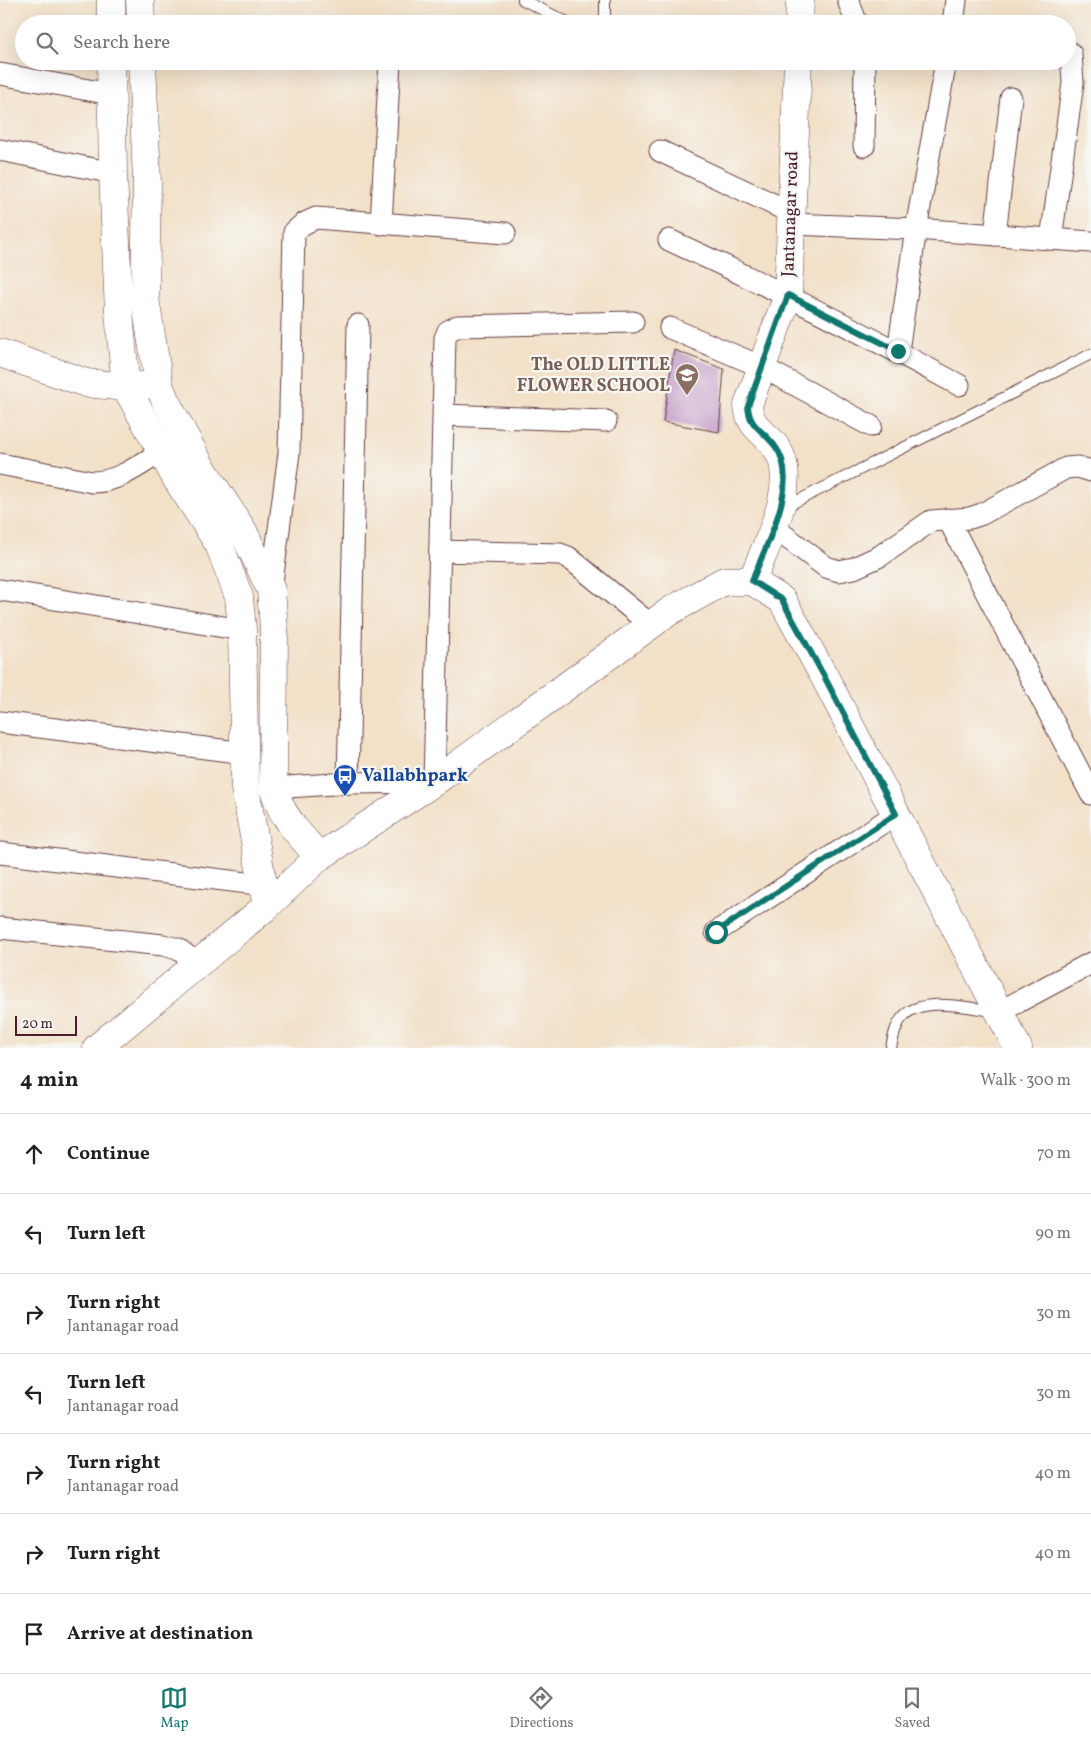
<!DOCTYPE html>
<meta charset="utf-8">
<style>
:root{--surface:#fff;--page:#f2f2f2;--text:#202124;--muted:#757577;--line:#e0e0e0;--accent:#0f766e}
body{margin:0;font-family:Vollkorn,serif;background:var(--page);color:var(--text)}
.scale{position:absolute;left:15px;bottom:12px;width:62px;box-sizing:border-box;padding-left:5px;border:2px solid #4a1f2b;border-top:0;font-size:14px;line-height:18px;white-space:nowrap;color:#4a1f2b;-webkit-text-stroke:4px #f6f6f2;paint-order:stroke}
.stop{position:absolute;width:15px;height:15px;margin:-11px;border:4px solid #0f766e;border-radius:50%;background:#fff}
.stop.end{background:#0f766e;border-color:#fff;box-shadow:0 1px 5px #0008}
.list{margin:0;padding:0;list-style:none}
h2{display:flex;justify-content:space-between;align-items:center;height:65px;margin:0;padding:0 20px;font-size:21px}
h2 small{font-size:16px;font-weight:400;color:var(--muted)}
.list li{display:grid;grid-template-columns:32px 1fr auto;gap:15px;align-items:center;box-sizing:border-box;height:80px;padding:0 20px;border-top:1px solid var(--line)}
.list b{display:block;font-size:19px;white-space:nowrap}
.list p{margin:0;font-size:16px;white-space:nowrap;color:var(--muted)}
.list em{font-size:16px;font-style:normal;color:var(--muted)}
.icon{flex:none;width:28px;height:28px;fill:none;stroke:currentColor;stroke-width:2;stroke-linecap:round;stroke-linejoin:round}
.map{position:relative;flex:none;width:1091px;height:1048px;overflow:hidden}
.search{position:absolute;background:var(--surface);box-shadow:0 5px 20px #0002;left:15px;right:15px;top:15px;height:55px;display:flex;align-items:center;gap:12px;box-sizing:border-box;padding:0 18px;border-radius:28px;color:var(--muted);font-size:19px}
.sheet{height:625px;background:var(--surface)}
nav{display:flex;justify-content:space-around;align-items:center;box-sizing:border-box;height:70px;border-top:1px solid var(--line);background:var(--surface);font-size:14px;color:var(--muted)}
nav a{display:grid;justify-items:center;gap:2px}
nav .on{color:var(--accent)}
.map>svg:first-child{display:block}
.building{fill:#c39cc6}
.lines{fill:none;stroke-linecap:round;stroke-linejoin:round}
.lane-casing{stroke:#633c42;stroke-width:12}
.street-casing{stroke:#633c42;stroke-width:23}
.secondary-casing{stroke:#633c42;stroke-width:29}
.lane{stroke:#fff;stroke-width:10}
.street{stroke:#fff;stroke-width:21}
.secondary{stroke:#fff;stroke-width:28}
.route{stroke:#0f766e;stroke-width:6}
.labels{text-anchor:middle;dominant-baseline:central;stroke-width:4.5;stroke-linejoin:round;paint-order:stroke}
.street-label{font-size:18px;fill:#4a1f2b;stroke:#f6f6f2}
.education-label{font-size:18px;font-weight:bold;fill:#785e54;stroke:#f6f6f2;text-anchor:end}
.transit-label{font-size:18px;font-weight:bold;fill:#164399;stroke:#f6f6f2;text-anchor:start}
</style>
<div class="map">
<svg width="1091" height="1048" viewBox="0 0 1091 1048">
<rect width="100%" height="100%" fill="#f6f6f2"/>
<filter id="ink" filterUnits="userSpaceOnUse"><feTurbulence type="fractalNoise" baseFrequency=".02" numOctaves="2"/><feDisplacementMap in="SourceGraphic" scale="10" xChannelSelector="R" yChannelSelector="G"/><feConvolveMatrix kernelMatrix="1 2 1 2 8 2 1 2 1" color-interpolation-filters="sRGB"/></filter>
<filter id="wash" filterUnits="userSpaceOnUse"><feTurbulence type="fractalNoise" baseFrequency=".0096" numOctaves="4" result="noise"/><feDisplacementMap in="SourceGraphic" scale="20" xChannelSelector="R" yChannelSelector="G"/><feGaussianBlur stdDeviation="1.12" result="paint"/><feColorMatrix in="noise" values="0 0 0 0 0 0 0 0 0 0 0 0 0 0 0 0 0 1.4 0 .05"/><feComposite in="paint" operator="in"/></filter>
<g filter="url(#wash)">
<rect width="100%" height="100%" fill="#f2e0c7"/>
<g id="blocks">
<path class="building" d="M674,350L724,369L719,432L663,422Z"/>
</g>
</g>
<g filter="url(#ink)">
<use href="#blocks" fill-opacity="0" stroke="#633c42" stroke-width="1"/>
<g class="lines">
<g class="lane-casing">
<g id="lane">
<path d="M523,0L571,24"/>
<path d="M605,24V0"/>
<path d="M785,507L1091,354"/>
<path d="M891,1048C893,1038 895,1027 901,1019C919,995 969,1008 994,1011"/>
</g>
</g>
<g class="street-casing">
<g id="street">
<path d="M848,0L857,24"/>
<path d="M953,24L956,0"/>
<path d="M0,74L111,94"/>
<path d="M864,146L865,61"/>
<path d="M0,150L113,173"/>
<path d="M660,151L792,213"/>
<path d="M381,224L390,61"/>
<path d="M791,224L916,229L1091,242"/>
<path d="M995,235L1011,98"/>
<path d="M1051,239L1073,83L1071,54L1067,50"/>
<path d="M669,240C767,285 864,333 959,385"/>
<path d="M670,328L762,367L871,426"/>
<path d="M898,351L916,229L946,61"/>
<path d="M444,415L606,421"/>
<path d="M0,464L92,482C119,482 139,465 161,452"/>
<path d="M948,519L1091,794"/>
<path d="M773,527L826,567L839,571L854,568L880,556L931,521L970,518L982,514L1066,468L1078,467L1091,471"/>
<path d="M440,551L560,554L568,557L651,625"/>
<path d="M0,590L242,630"/>
<path d="M271,590L289,453L294,232L303,224L316,218L505,233"/>
<path d="M0,722L245,753"/>
<path d="M348,783L358,325"/>
<path d="M273,788L348,783L434,782L445,338L448,331L458,326L633,322"/>
<path d="M0,853L264,885"/>
<path d="M0,928L163,945L178,949L198,964"/>
<path d="M716,932L896,814"/>
<path d="M999,1012L1091,963"/>
</g>
</g>
<g class="secondary-casing">
<g id="secondary">
<path d="M111,0V24"/>
<path d="M140,0L141,24"/>
<path d="M799,24L800,0"/>
<path d="M111,61L113,173L119,313L126,387L176,478L219,544L239,597L242,630L245,788L267,906"/>
<path d="M142,61L147,182L145,298L159,385L166,402L200,465L243,531L271,590L274,629L273,788L282,810L293,827L319,857"/>
<path d="M0,353L86,383L126,387L143,386"/>
<path d="M752,581C766,544 802,481 775,446C763,430 749,427 748,405L788,295L798,61"/>
<path d="M97,1048L267,906L319,857L434,782L670,611L724,581H752L782,600L825,678L1018,1048"/>
</g>
</g>
<use href="#lane" class="lane"/>
<use href="#street" class="street"/>
<use href="#secondary" class="secondary"/>
</g>
</g>
<g class="lines" filter="url(#ink)">
<path class="route" d="M716,932L896,814L825,678L782,600L752,581C766,544 802,481 775,446C763,430 749,427 748,406L788,295L898,351"/>
</g>
<defs>
<g id="school-pin" transform="scale(1.25)"><path d="M0 17L-7.5 6A9.5 9.5 0 1 1 7.5 6Z" fill="#8d6e63" stroke="#f6f6f2"/><path d="M0-5L7-2L0 1L-7-2ZM-4 1L0 2.5L4 1V4Q0 6-4 4Z" fill="#fff"/></g>
<g id="bus-pin" transform="scale(1.25)"><path d="M0 17L-7.5 6A9.5 9.5 0 1 1 7.5 6Z" fill="#1a4fb4" stroke="#f6f6f2"/><path d="M-5-6H5V4H4V6H2V4H-2V6H-4V4H-5ZM-3.5-4V0h7V-4ZM-3.5 1.2v1.5H-2V1.2ZM2 1.2v1.5H3.5V1.2Z" fill="#fff"/></g>
</defs>
<g fill-rule="evenodd">
<use href="#school-pin" x="687" y="375"/>
<use href="#bus-pin" x="345" y="776"/>
</g>
<g class="labels">
<g class="street-label">
<text transform="translate(791 214) rotate(-88)">Jantanagar road</text>
</g>
<g class="education-label">
<text x="670" y="365">The OLD LITTLE<tspan x="670" dy="21">FLOWER SCHOOL</tspan></text>
</g>
<g class="transit-label">
<text x="362" y="776">Vallabhpark</text>
</g>
</g>
</svg>
<div class="scale">20 m</div>
<div class="stop" style="left:716px;top:932px"></div>
<div class="stop end" style="left:898px;top:351px"></div>
<div class="search"><svg class="icon" aria-label="search" viewBox="0 0 24 24"><circle cx="10" cy="10" r="6"/><path d="M15 15l6 6"/></svg>Search here</div>
</div>
<section class="sheet">
<h2>4 min<small>Walk · 300 m</small></h2>
<ul class="list">
<li><svg class="icon" aria-label="ahead" viewBox="0 0 24 24"><path d="M12 20V5M6 11l6-6 6 6"/></svg><div><b>Continue</b></div><em>70 m</em></li>
<li><svg class="icon" aria-label="left" viewBox="0 0 24 24"><path d="M17 20v-9H6M10 6l-5 5 5 5"/></svg><div><b>Turn left</b></div><em>90 m</em></li>
<li><svg class="icon" aria-label="right" viewBox="0 0 24 24"><path d="M7 20v-9h11M14 6l5 5-5 5"/></svg><div><b>Turn right</b><p>Jantanagar road</p></div><em>30 m</em></li>
<li><svg class="icon" aria-label="left" viewBox="0 0 24 24"><path d="M17 20v-9H6M10 6l-5 5 5 5"/></svg><div><b>Turn left</b><p>Jantanagar road</p></div><em>30 m</em></li>
<li><svg class="icon" aria-label="right" viewBox="0 0 24 24"><path d="M7 20v-9h11M14 6l5 5-5 5"/></svg><div><b>Turn right</b><p>Jantanagar road</p></div><em>40 m</em></li>
<li><svg class="icon" aria-label="right" viewBox="0 0 24 24"><path d="M7 20v-9h11M14 6l5 5-5 5"/></svg><div><b>Turn right</b></div><em>40 m</em></li>
<li><svg class="icon" aria-label="arrive" viewBox="0 0 24 24"><path d="M6 21V4h12l-3 4 3 4H6"/></svg><div><b>Arrive at destination</b></div></li>
</ul>
</section>
<nav>
<a class="on"><svg class="icon" aria-label="map" viewBox="0 0 24 24"><path d="M3 6l6-2 6 2 6-2v14l-6 2-6-2-6 2zM9 4v14M15 6v14"/></svg>Map</a>
<a><svg class="icon" aria-label="directions" viewBox="0 0 24 24"><path d="M12 3l9 9-9 9-9-9zM9 14v-3h6M13 9l2 2-2 2"/></svg>Directions</a>
<a><svg class="icon" aria-label="saved" viewBox="0 0 24 24"><path d="M7 4h10v16l-5-4-5 4z"/></svg>Saved</a>
</nav>
